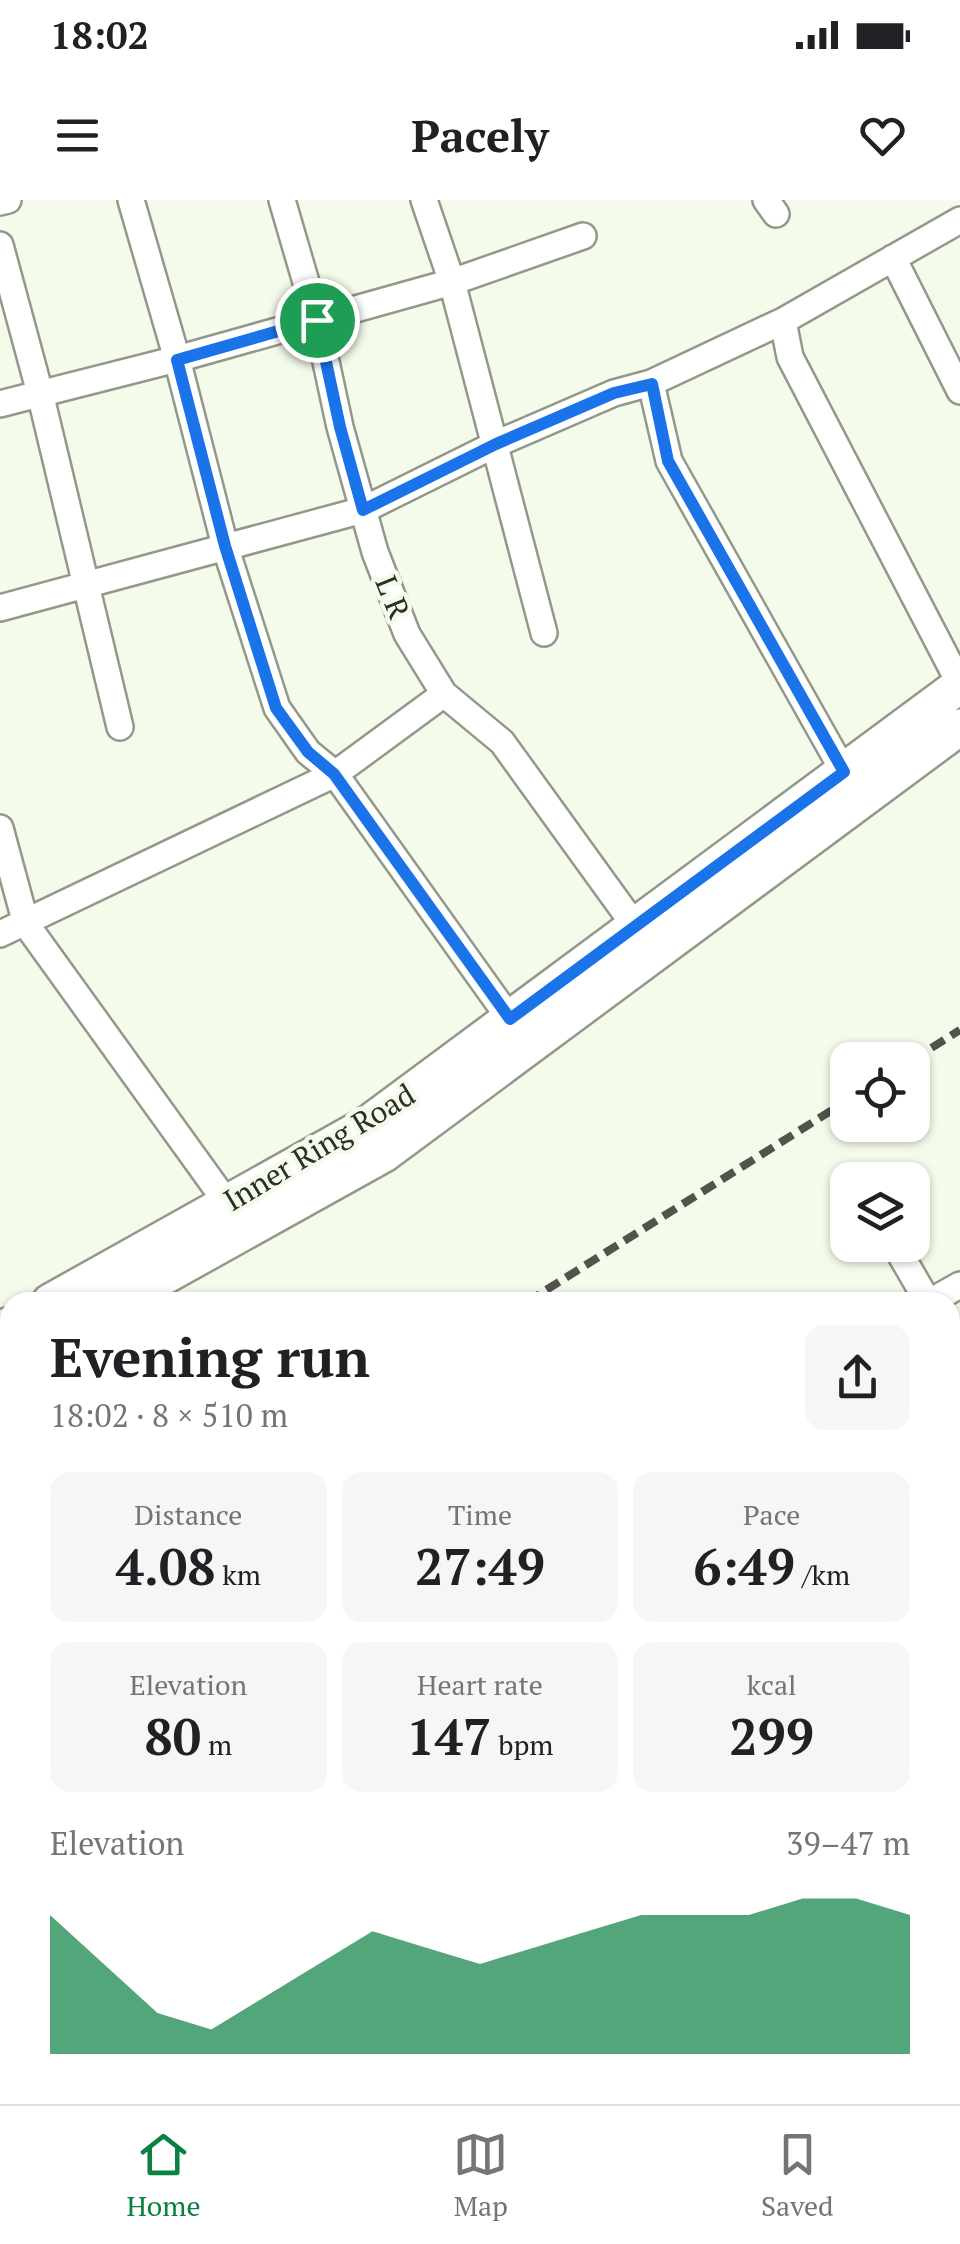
<!DOCTYPE html>
<html lang="en">
<head>
<meta charset="utf-8">
<style>
  body { margin:0; font-family:"PT Serif",serif; background:#f6f6f6; color:#202124; height:100vh; display:flex; flex-direction:column; font-size:38px; white-space:nowrap }
  * { box-sizing:border-box; margin:0 }
  p { font-size:32px; color:#757577 }
  .icon { flex:none; width:55px; height:55px; fill:none; stroke:currentColor; stroke-width:2; stroke-linecap:round; stroke-linejoin:round }
  .map { position:relative; flex:1; overflow:hidden }
  .sheet { position:absolute; left:0px; top:1092px; width:960px; height:812px; display:flex; flex-direction:column; background:#fff; border-radius:30px 30px 0 0; box-shadow:0 2px 8px #0004 }
  .sheet>* { flex:none }
  .tools { position:absolute; left:830px; top:842px; display:grid; gap:20px }
  .tools a { display:grid; place-items:center; width:100px; height:100px; border-radius:20px; background:#fff; box-shadow:0 2px 8px #0004; font-size:50px }
  .pin { position:absolute; display:grid; place-items:center; width:85px; height:85px; color:#fff; margin:-42px; border:5px solid #fff; border-radius:50%; box-shadow:0 2px 10px #0007 }
  .round { display:grid; place-items:center; flex:none; width:105px; height:105px; border-radius:20px; background:#f6f6f6 }
  .overview { display:flex; align-items:center; justify-content:space-between; height:170px; padding:0 50px }
  h1 { font-size:55px; font-weight:700; line-height:75px }
  .metrics { display:grid; grid-template-columns:repeat(3,1fr); gap:15px; height:170px; padding:10px 50px }
  .metrics div { display:grid; align-content:center; border-radius:20px; background:#f6f6f6; text-align:center }
  .metrics b { font-size:50px; font-weight:700 }
  .metrics small { font-size:28px; font-weight:400 }
  .metrics p { font-size:28px }
  .chart { height:280px; padding:20px 50px }
  .chart p { display:flex; justify-content:space-between }
  .chart svg { width:100%; height:180px; margin-top:10px; fill:#0b8043; opacity:.7 }
  .status { display:flex; justify-content:space-between; align-items:center; height:70px; padding:0 50px; background:#fff; direction:ltr }
  .status svg { height:28px; fill:currentColor }
  header { display:flex; justify-content:space-between; align-items:center; height:130px; padding:0 50px; background:#fff; font-size:45px; font-weight:700 }
  .tab-bar { display:flex; justify-content:space-around; align-items:center; height:140px; border-top:2px solid #e0e0e0; background:#fff; font-size:28px; color:#757577 }
  .tab-bar a { display:grid; justify-items:center; gap:5px }
  .tab-bar .on { color:#0b8043 }
  .map>svg:first-child { display:block }
</style>
</head>
<body>
<div class="status"><b>18:02</b><svg viewBox="0 0 49 12"><path d="M0 12V9h3v3zM5 12V6h3v6zM10 12V3h3v9zM15 12V0h3v12zM26 1h20v11H26zM47 4h2v5h-2z"/></svg></div>
<header><svg class="icon" aria-label="menu" viewBox="0 0 24 24"><path d="M4 6h16M4 12h16M4 18h16"/></svg>Pacely<svg class="icon" aria-label="heart" viewBox="0 0 24 24"><path d="M12 20l-8-8c-3-5 5-10 8-4 3-6 11-1 8 4z"/></svg></header>
<div class="map">
<svg width="960" height="1904" viewBox="0 0 960 1904">
  <rect width="100%" height="100%" fill="#f5fbea"/>
  <g fill="none" stroke-linecap="round" stroke-linejoin="round">
    <!-- minor casing -->
    <g stroke="#939989" stroke-width="30">
      <path id="minor" d="M131,0l46,159 48,187 52,162 31,44 27,22 175,245
        M282,0l35,120 23,107 35,125 32,82 37,60 58,48 133,184
        M424,0l28,82 92,351
        M766,0l10,14
        M0,2l8,-2
        M0,45l40,148 80,334
        M893,58l67,133
        M783,121l7,36 170,327
        M651,183l18,78 175,311
        M0,204l177,-45 275,-77 131,-46
        M0,408l363,-98 133,-66 118,-51 37,-10 132,-62 177,-101
        M0,628l26,96 201,279
        M0,734l335,-160 109,-80
        M857,979l1,1
        M895,1045l33,57
        M930,1102l30,-17
        M950,1267l10,-6
        M0,1492l10,-7
        M0,1656l10,-6
        M0,1693l10,17
        M950,1826l10,-16
        M891,1895l12,6
        M594,1904l5,-9
        M745,1904l6,-9"/>
    </g>
    <!-- secondary casing -->
    <g stroke="#939989" stroke-width="40">
      <path id="secondary" d="M50,1102l315,-176 595,-441
        M118,1102l266,-148 576,-427
        M0,1130l10,-5
        M0,1169l10,-6"/>
    </g>
    <!-- minor -->
    <use href="#minor" stroke="#fff" stroke-width="25"/>
    <!-- secondary -->
    <use href="#secondary" stroke="#fff" stroke-width="35"/>
    <!-- rail -->
    <path stroke="#51544c" stroke-width="8" stroke-dasharray="15 8" stroke-linecap="butt" d="M912,860l48,-30
      M527,1102l321,-202
      M0,1434l10,-6"/>
  </g>
  <g fill="none" stroke-linecap="round" stroke-linejoin="round">
    <!-- route casing -->
    <g stroke="#fff" stroke-width="20">
      <path id="route" d="M317,120l23,107 23,83 133,-66 118,-51 38,-9 16,77 176,311 -334,247 -176,-245 -26,-22 -32,-44 -51,-162 -48,-186z"/>
    </g>
    <!-- route -->
    <use href="#route" stroke="#1a73e8" stroke-width="12"/>
  </g>
  <g text-anchor="middle" dominant-baseline="central" stroke-width="9" stroke-linejoin="round" paint-order="stroke">
    <!-- street labels -->
    <g font-size="30" fill="#2d2f29" stroke="#f5fbea">
      <text transform="translate(393 397) rotate(68)">L R</text>
      <text transform="translate(319 947) rotate(-31)">Inner Ring Road</text>
    </g>
  </g>
</svg>
<div class="tools">
<a><svg class="icon" aria-label="locate" viewBox="0 0 24 24"><circle cx="12" cy="12" r="6"/><path d="M12 2v4M12 18v4M2 12h4M18 12h4"/></svg></a>
<a><svg class="icon" aria-label="layers" viewBox="0 0 24 24"><path d="M12 4l9 5-9 5-9-5zM3 14l9 5 9-5"/></svg></a>
</div>
<div class="pin" style="left:317px;top:120px;background:#1e9e55"><svg class="icon" aria-label="arrive" viewBox="0 0 24 24"><path d="M6 21V4h12l-3 4 3 4H6"/></svg></div>
<section class="sheet">
<div class="overview"><div><h1>Evening run</h1><p>18:02 · 8 × 510 m</p></div><a class="round"><svg class="icon" aria-label="share" viewBox="0 0 24 24"><path d="M12 15V3M7 8l5-5 5 5M5 13v7h14v-7"/></svg></a></div>
<div class="metrics">
<div><p>Distance</p><b>4.08<small> km</small></b></div>
<div><p>Time</p><b>27:49</b></div>
<div><p>Pace</p><b>6:49<small> /km</small></b></div>
</div>
<div class="metrics">
<div><p>Elevation</p><b>80<small> m</small></b></div>
<div><p>Heart rate</p><b>147<small> bpm</small></b></div>
<div><p>kcal</p><b>299</b></div>
</div>
<div class="chart"><p><span>Elevation</span>39–47 m</p>
<svg viewBox="0 0 160 44" preserveAspectRatio="none"><path d="M0 44V10L10 22L20 34L30 38L40 30L50 22L60 14L70 18L80 22L90 18L100 14L110 10L120 10L130 10L140 6L150 6L160 10V44z"/></svg>
</div>
</section>
</div>
<nav class="tab-bar">
<a class="on"><svg class="icon" aria-label="home" viewBox="0 0 24 24"><path d="M3 11l9-7 9 7M6 9v11h12V9"/></svg>Home</a>
<a><svg class="icon" aria-label="map" viewBox="0 0 24 24"><path d="M3 6l6-2 6 2 6-2v14l-6 2-6-2-6 2zM9 4v14M15 6v14"/></svg>Map</a>
<a><svg class="icon" aria-label="saved" viewBox="0 0 24 24"><path d="M7 4h10v16l-5-4-5 4z"/></svg>Saved</a>
</nav>
</body>
</html>
